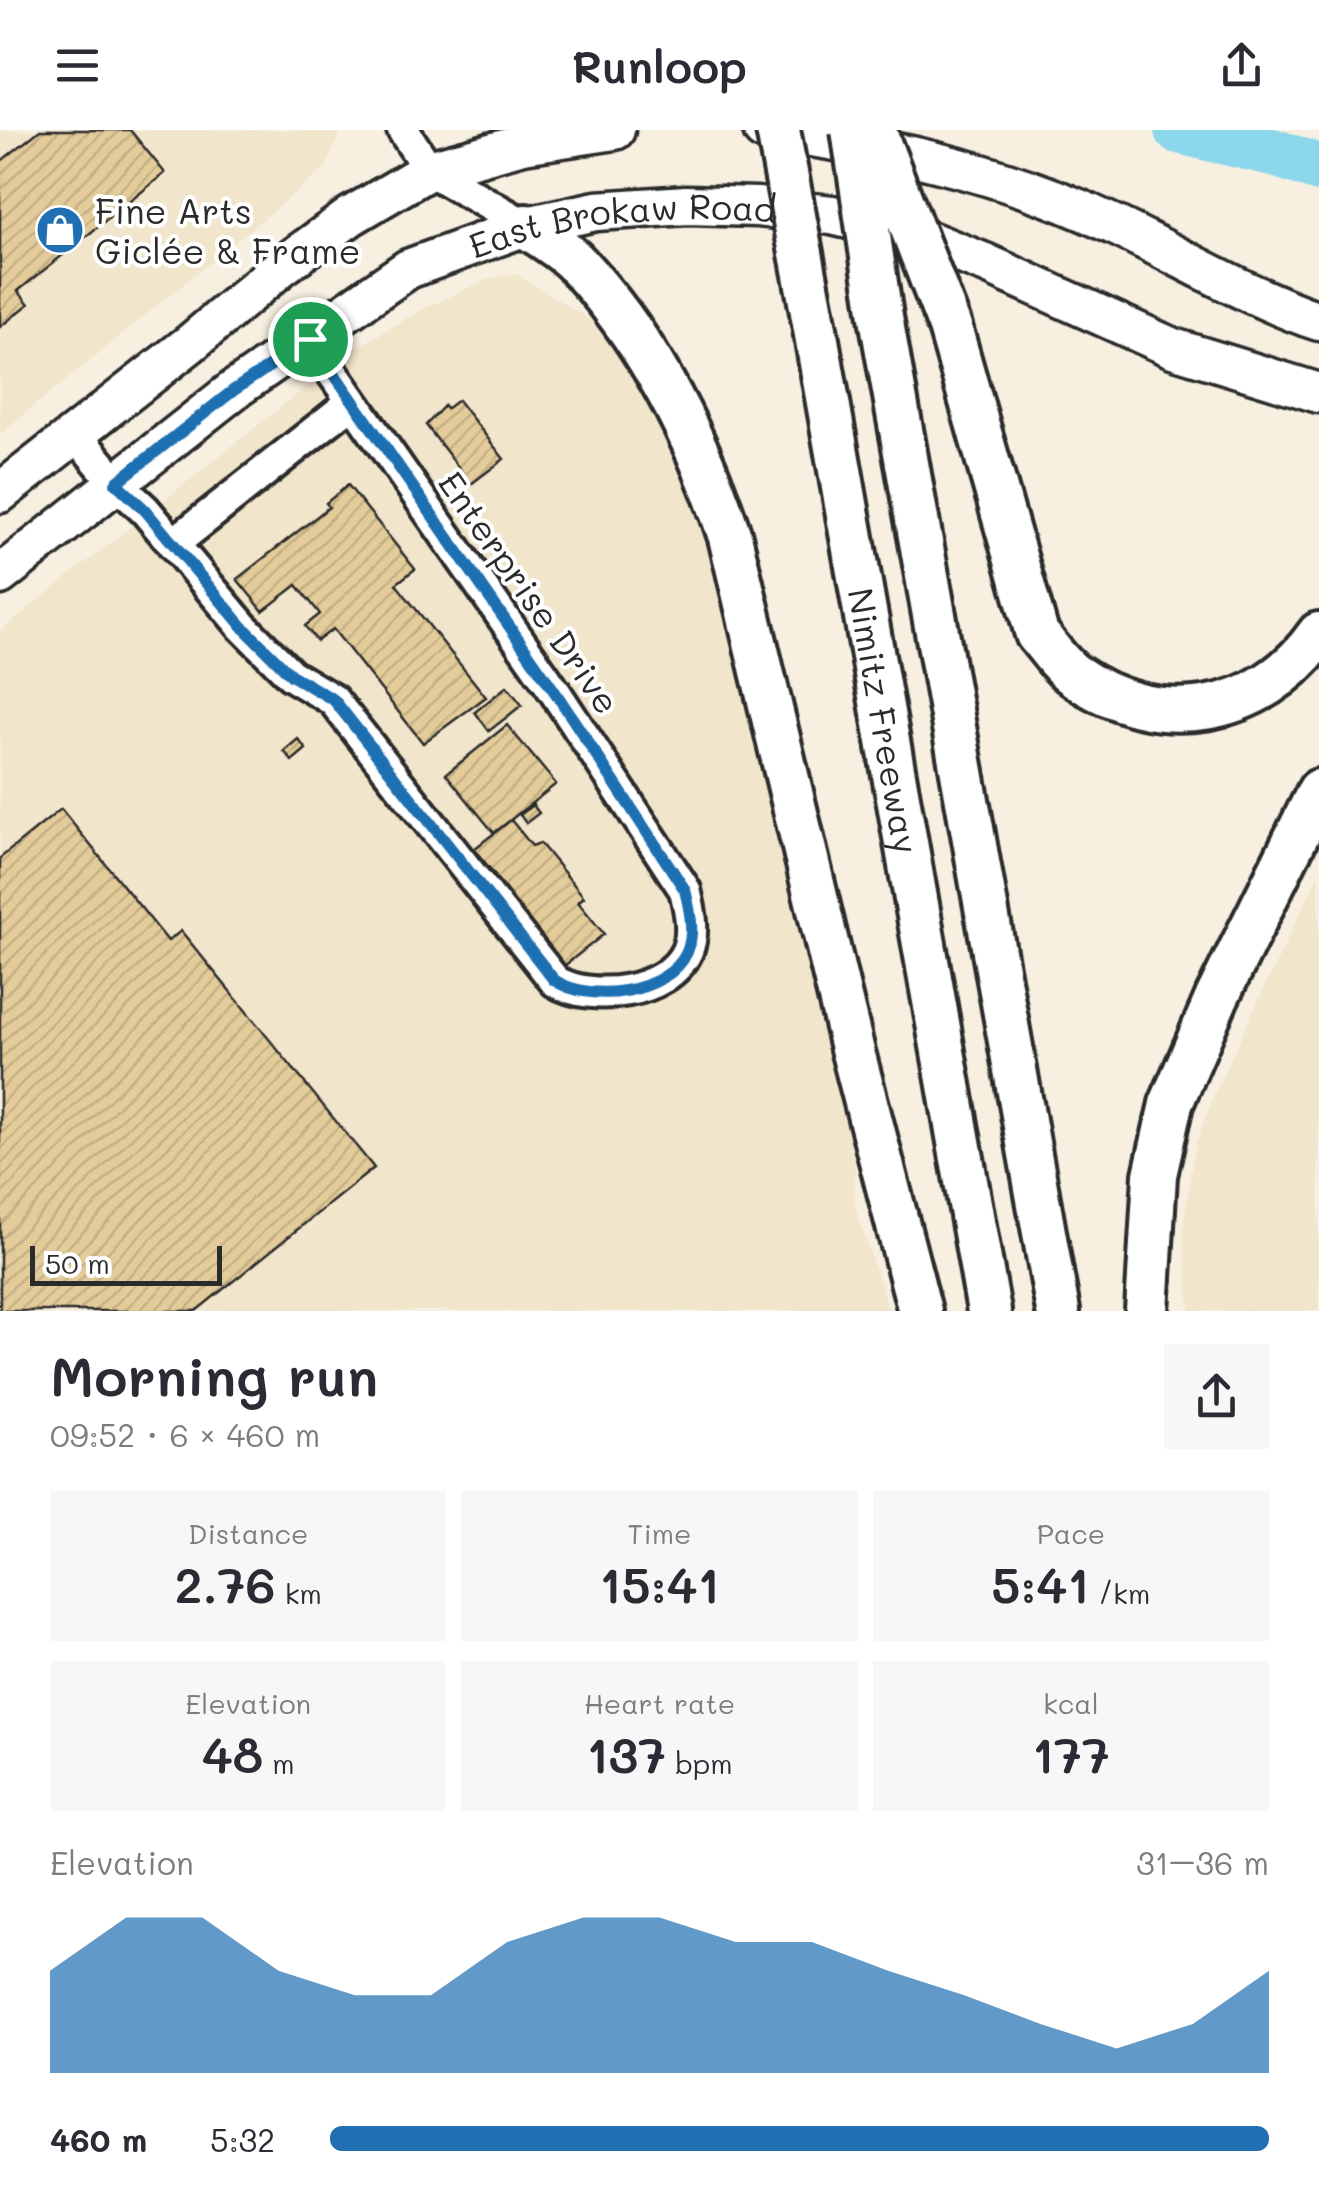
<!DOCTYPE html>
<html lang="en">
<head>
<meta charset="utf-8">
<style>
  body { margin:0; font-family:Mali,sans-serif; background:#f7f7f7; color:#2b2b33; height:100vh; display:flex; flex-direction:column; font-size:38px; white-space:nowrap }
  * { box-sizing:border-box; margin:0 }
  p { font-size:32px; color:#7c7c81 }
  .icon { flex:none; width:55px; height:55px; fill:none; stroke:currentColor; stroke-width:2; stroke-linecap:round; stroke-linejoin:round }
  .map { position:relative; height:1181px; overflow:hidden }
  .sheet { display:flex; flex-direction:column; background:#fff; flex:1 }
  .sheet>* { flex:none }
  .scale { position:absolute; left:30px; bottom:25px; width:192px; box-sizing:border-box; padding-left:10px; border:5px solid #2b2b2b; border-top:0; font-size:28px; line-height:35px; white-space:nowrap; color:#2b2b2b; -webkit-text-stroke:8px #fff; paint-order:stroke }
  .pin { position:absolute; display:grid; place-items:center; width:85px; height:85px; color:#fff; margin:-42px; border:5px solid #fff; border-radius:50%; box-shadow:0 2px 10px #0007 }
  .round { display:grid; place-items:center; flex:none; width:105px; height:105px; border-radius:0px; background:#f7f7f7 }
  .headline { display:flex; align-items:center; justify-content:space-between; height:170px; padding:0 50px }
  h1 { font-size:55px; font-weight:600; line-height:75px }
  .stats { display:grid; grid-template-columns:repeat(3,1fr); gap:15px; height:170px; padding:10px 50px }
  .stats div { display:grid; align-content:center; border-radius:0px; background:#f7f7f7; text-align:center }
  .stats b { font-size:50px; font-weight:600 }
  .stats small { font-size:28px; font-weight:400 }
  .stats p { font-size:28px }
  .chart { height:280px; padding:20px 50px }
  .chart p { display:flex; justify-content:space-between }
  .chart svg { width:100%; height:180px; margin-top:10px; fill:#1f6fb2; opacity:.7 }
  ul { padding:0 50px; list-style:none; font-size:32px }
  li { display:grid; grid-template-columns:160px 120px 1fr; align-items:center; height:75px }
  li i { height:25px; border-radius:12px; background:#1f6fb2 }
  header { display:flex; justify-content:space-between; align-items:center; height:130px; padding:0 50px; background:#fff; font-size:45px; font-weight:600 }
  .map>svg:first-child { display:block }
</style>
</head>
<body>
<header><svg class="icon" aria-label="menu" viewBox="0 0 24 24"><path d="M4 6h16M4 12h16M4 18h16"/></svg>Runloop<svg class="icon" aria-label="share" viewBox="0 0 24 24"><path d="M12 15V3M7 8l5-5 5 5M5 13v7h14v-7"/></svg></header>
<div class="map">
<svg width="1319" height="1181" viewBox="0 0 1319 1181">
  <defs>
    <pattern id="building-hatch" width="6" height="6" patternUnits="userSpaceOnUse" patternTransform="scale(2.5)"><rect width="6" height="6" fill="#e4cc9a"/><path d="M-1 1l2-2M0 6l6-6M5 7l2-2" fill="none" stroke="#c4af85"/></pattern>
  </defs>
  <rect width="100%" height="100%" fill="#f7f0e1"/>
  <filter id="ink" filterUnits="userSpaceOnUse"><feTurbulence type="fractalNoise" baseFrequency=".01" numOctaves="2"/><feDisplacementMap in="SourceGraphic" scale="20" xChannelSelector="R" yChannelSelector="G"/><feConvolveMatrix kernelMatrix="1 2 1 2 8 2 1 2 1" color-interpolation-filters="sRGB"/></filter>
  <g filter="url(#ink)">
    <!-- built -->
    <path fill="#f1e5cc" d="M0,0h341l-15,38 -326,266z
      M516,144l78,48 39,47 48,90 35,94 139,611v43l34,104h-889v-680l352,-281 71,-41 65,-30z
      M1319,743v438h-129l-7,-83 12,-82 23,-61z"/>
    <g fill="none" stroke-linecap="round" stroke-linejoin="round">
      <!-- river -->
      <path stroke="#8cd7ec" stroke-width="48" d="M1178,0l94,22 47,16"/>
    </g>
    <!-- building -->
    <path fill="url(#building-hatch)" stroke="#2b2b2b" stroke-width="2.5" d="M40,0h90l35,43 -147,118 11,13 -29,23v-165z
      M458,270l46,59 -33,25 -45,-59 18,-19 2,3z
      M348,355l67,84 -19,15 90,113 -63,46 -90,-114 -16,12 -12,-15 15,-12 -23,-29 -34,26 -26,-32 92,-72 -3,-4z
      M507,556l15,19 -33,26 -14,-19z
      M507,595l49,59 -62,49 -48,-59z
      M298,609l8,10 -14,12 -8,-10z
      M533,675l6,8 -13,10 -6,-8z
      M61,679l107,132 13,-10 193,237 -178,143h-196v-453z
      M511,690l21,26 8,-3 44,54 -6,5 26,32 -40,32 -71,-89 2,-2 -21,-26z"/>
    <g fill="none" stroke-linecap="round" stroke-linejoin="round">
      <!-- minor casing -->
      <g stroke="#2b2b2b" stroke-width="38">
        <path id="minor" d="M403,0l26,40 97,56
          M75,304l41,49 29,27 97,116 49,49 42,25 222,281c36,22 113,13 132,-30 8,-19 3,-41 -2,-61l-130,-198 -246,-353
          M173,414l179,-142"/>
      </g>
      <!-- major casing -->
      <g stroke="#2b2b2b" stroke-width="45">
        <g id="major">
          <path d="M763,0c119,16 238,41 347,93 69,32 137,74 209,98"/>
          <path d="M0,363l191,-150 90,-76 70,-51 78,-46 94,-26 92,-14"/>
          <path id="s1" d="M0,445l234,-185 174,-121 118,-43 70,-15 91,-6 70,2 75,8 77,18 78,31 186,84 146,45"/>
        </g>
      </g>
      <!-- highway casing -->
      <g stroke="#2b2b2b" stroke-width="50">
        <g id="highway">
          <path d="M526,96c17,12 37,23 50,37 73,78 121,174 154,274l123,515 67,259"/>
          <path id="s2" d="M812,182l177,999"/>
          <path d="M882,193l176,988"/>
          <path d="M950,197l87,307c12,14 23,31 37,41 82,58 187,43 245,-41"/>
          <path d="M1147,1181l8,-136 16,-71 46,-107 102,-206"/>
        </g>
      </g>
      <!-- minor -->
      <use href="#minor" stroke="#fff" stroke-width="30"/>
      <!-- major -->
      <use href="#major" stroke="#fff" stroke-width="38"/>
      <!-- highway -->
      <use href="#highway" stroke="#fff" stroke-width="42"/>
      <!-- highway-bridge casing -->
      <g stroke="#2b2b2b" stroke-width="50" stroke-linecap="butt">
        <path id="highway-bridge" d="M778,0l34,182
          M853,0l29,193
          M874,0l76,197"/>
      </g>
      <!-- highway-bridge -->
      <use href="#highway-bridge" stroke="#fff" stroke-width="42"/>
    </g>
  </g>
  <g fill="none" stroke-linecap="round" stroke-linejoin="round" filter="url(#ink)">
    <!-- route casing -->
    <g stroke="#fff" stroke-width="20">
      <path id="route" d="M310,209l245,353 130,198c5,20 10,42 2,62 -19,42 -97,52 -133,28l-220,-280 -43,-25 -49,-49 -97,-116 -29,-27 118,-93z"/>
    </g>
    <!-- route -->
    <use href="#route" stroke="#1f6fb2" stroke-width="12"/>
  </g>
  <!-- icons -->
  <defs>
    <g id="shop-disc" transform="scale(2.5)"><circle r="9.5" fill="#1f6fb2" stroke="#fff"/><path d="M-5-2.5h2.3a2.7 3.5 0 0 1 5.4 0H5L5.5 6h-11ZM-1.5-2.5h3a1.5 2.3 0 0 0-3 0Z" fill="#fff"/></g>
  </defs>
  <g fill-rule="evenodd">
    <use href="#shop-disc" x="60" y="100"/>
  </g>
  <g text-anchor="middle" dominant-baseline="central" stroke-width="8" stroke-linejoin="round" paint-order="stroke">
    <!-- poi labels -->
    <g font-size="35" fill="#2b2b2b" stroke="#fff" text-anchor="start">
      <text x="95" y="80">Fine Arts<tspan x="95" dy="40">Giclée &amp; Frame</tspan></text>
    </g>
    <!-- street labels -->
    <g font-size="35" fill="#2b2b2b" stroke="#fff">
      <text stroke="none"><textPath href="#s1" startOffset="732">East Brokaw Road</textPath></text>
      <text transform="translate(530 462) rotate(55)">Enterprise Drive</text>
      <text stroke="none"><textPath href="#s2" startOffset="415">Nimitz Freeway</textPath></text>
    </g>
  </g>
</svg>
<div class="scale">50 m</div>
<div class="pin" style="left:310px;top:209px;background:#1e9e55"><svg class="icon" aria-label="arrive" viewBox="0 0 24 24"><path d="M6 21V4h12l-3 4 3 4H6"/></svg></div>
</div>
<section class="sheet">
<div class="headline"><div><h1>Morning run</h1><p>09:52 · 6 × 460 m</p></div><a class="round"><svg class="icon" aria-label="share" viewBox="0 0 24 24"><path d="M12 15V3M7 8l5-5 5 5M5 13v7h14v-7"/></svg></a></div>
<div class="stats">
<div><p>Distance</p><b>2.76<small> km</small></b></div>
<div><p>Time</p><b>15:41</b></div>
<div><p>Pace</p><b>5:41<small> /km</small></b></div>
</div>
<div class="stats">
<div><p>Elevation</p><b>48<small> m</small></b></div>
<div><p>Heart rate</p><b>137<small> bpm</small></b></div>
<div><p>kcal</p><b>177</b></div>
</div>
<div class="chart"><p><span>Elevation</span>31–36 m</p>
<svg viewBox="0 0 160 44" preserveAspectRatio="none"><path d="M0 44V19L10 6L20 6L30 19L40 25L50 25L60 12L70 6L80 6L90 12L100 12L110 19L120 25L130 32L140 38L150 32L160 19V44z"/></svg>
</div>
<ul>
<li><b>460 m</b>5:32<i style="width:100%"></i></li>
</ul>
</section>
</body>
</html>
